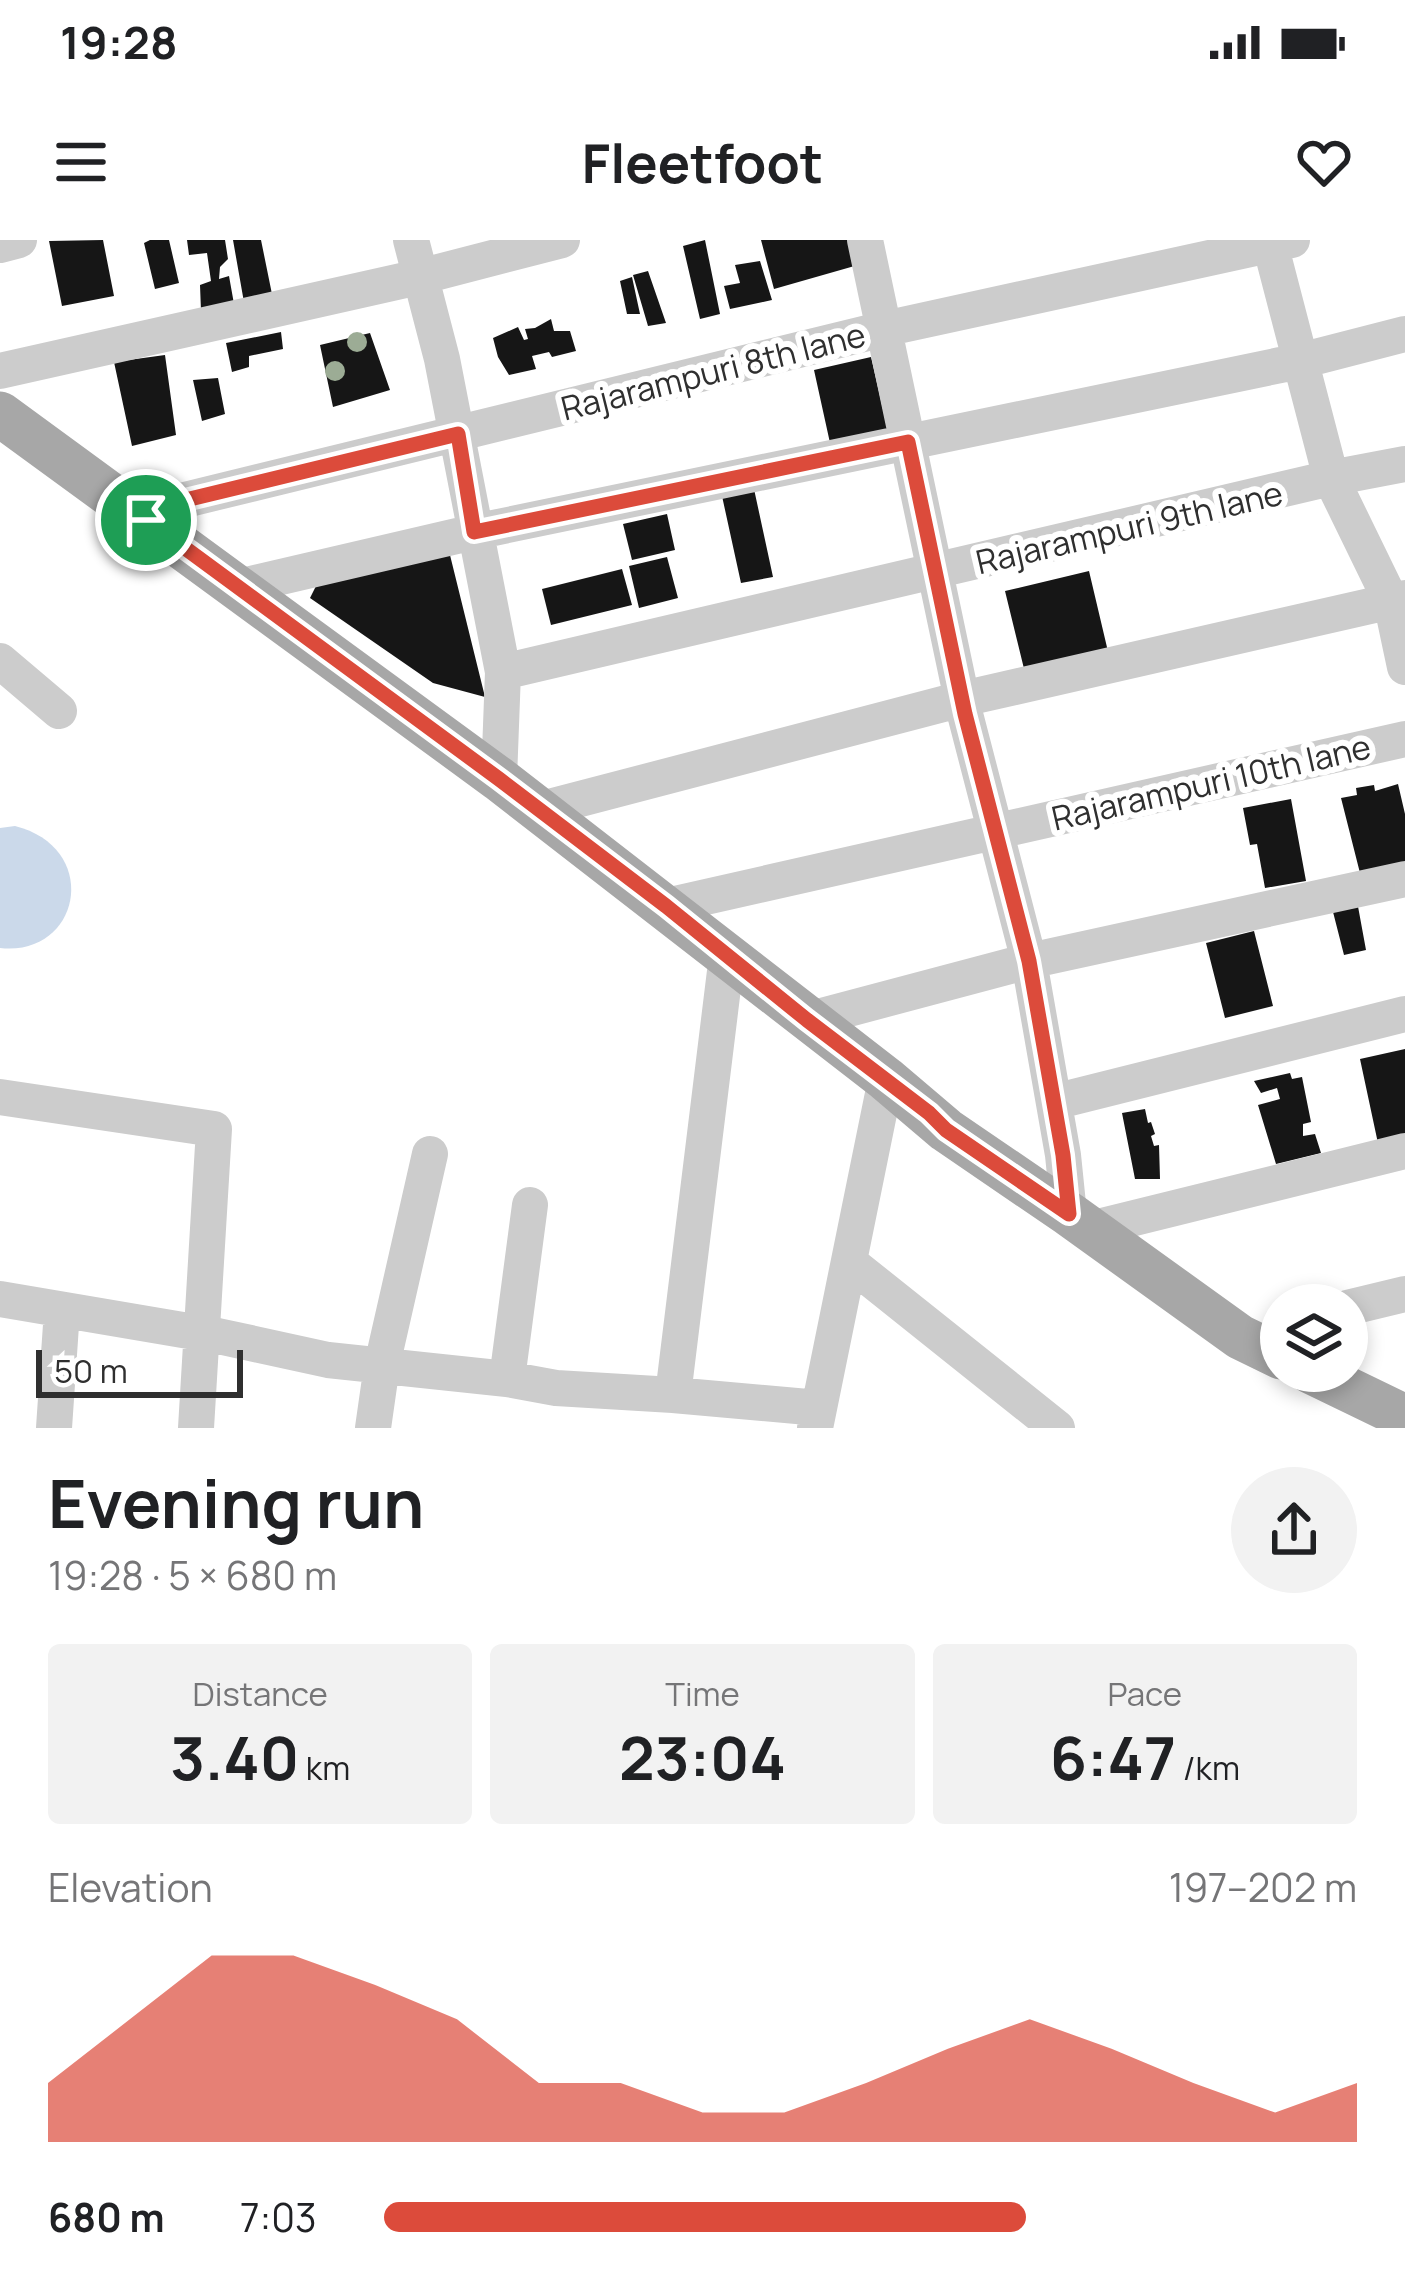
<!DOCTYPE html>
<html lang="en">
<head>
<meta charset="utf-8">
<style>
  body { margin:0; font-family:Manrope,sans-serif; background:#f2f2f2; color:#202124; height:100vh; display:flex; flex-direction:column; font-size:45px; white-space:nowrap }
  * { box-sizing:border-box; margin:0 }
  p { font-size:39px; color:#757577 }
  .icon { flex:none; width:66px; height:66px; fill:none; stroke:currentColor; stroke-width:2; stroke-linecap:round; stroke-linejoin:round }
  .map { position:relative; height:1188px; overflow:hidden }
  .panel { display:flex; flex-direction:column; background:#fff; flex:1 }
  .panel>* { flex:none }
  .controls { position:absolute; left:1260px; top:1044px; display:grid; gap:24px }
  .controls a { display:grid; place-items:center; width:108px; height:108px; border-radius:50%; background:#fff; box-shadow:0 6px 18px #0003; font-size:60px }
  .scale { position:absolute; left:36px; bottom:30px; width:207px; box-sizing:border-box; padding-left:12px; border:6px solid #2f2f2f; border-top:0; font-size:33px; line-height:42px; white-space:nowrap; color:#2f2f2f; -webkit-text-stroke:9px #fff; paint-order:stroke }
  .pin { position:absolute; display:grid; place-items:center; width:102px; height:102px; color:#fff; margin:-51px; border:6px solid #fff; border-radius:50%; box-shadow:0 3px 12px #0007 }
  .round { display:grid; place-items:center; flex:none; width:126px; height:126px; border-radius:63px; background:#f2f2f2 }
  .head { display:flex; align-items:center; justify-content:space-between; height:204px; padding:0 48px }
  h1 { font-size:66px; font-weight:700; line-height:90px }
  .stats { display:grid; grid-template-columns:repeat(3,1fr); gap:18px; height:204px; padding:12px 48px }
  .stats div { display:grid; align-content:center; border-radius:12px; background:#f2f2f2; text-align:center }
  .stats b { font-size:60px; font-weight:700 }
  .stats small { font-size:33px; font-weight:400 }
  .stats p { font-size:33px }
  .chart { height:336px; padding:24px 48px }
  .chart p { display:flex; justify-content:space-between }
  .chart svg { width:100%; height:216px; margin-top:12px; fill:#dc4b3b; opacity:.7 }
  ul { padding:0 48px; list-style:none; font-size:39px }
  li { display:grid; grid-template-columns:192px 144px 1fr; align-items:center; height:90px }
  li i { height:30px; border-radius:15px; background:#dc4b3b }
  .status { display:flex; justify-content:space-between; align-items:center; height:84px; padding:0 60px; background:#fff; direction:ltr }
  .status svg { height:33px; fill:currentColor }
  header { display:flex; justify-content:space-between; align-items:center; height:156px; padding:0 48px; background:#fff; font-size:54px; font-weight:700 }
  .map>svg:first-child { display:block }
</style>
</head>
<body>
<div class="status"><b>19:28</b><svg viewBox="0 0 49 12"><path d="M0 12V9h3v3zM5 12V6h3v6zM10 12V3h3v9zM15 12V0h3v12zM26 1h20v11H26zM47 4h2v5h-2z"/></svg></div>
<header><svg class="icon" aria-label="menu" viewBox="0 0 24 24"><path d="M4 6h16M4 12h16M4 18h16"/></svg>Fleetfoot<svg class="icon" aria-label="heart" viewBox="0 0 24 24"><path d="M12 20l-8-8c-3-5 5-10 8-4 3-6 11-1 8 4z"/></svg></header>
<div class="map">
<svg width="1405" height="1188" viewBox="0 0 1405 1188">
  <rect width="100%" height="100%" fill="#fff"/>
  <!-- water -->
  <path fill="#cbd9ea" d="M15,586c87,22 66,131 -15,122v-120z"/>
  <!-- building -->
  <path fill="#161616" d="M103,0l11,56 -52,10 -13,-65z
    M150,0h19l10,43 -24,6 -11,-46z
    M187,0h38l3,19 -8,8 -1,12 10,-3 5,28 -33,7 -1,-26 11,-4 -4,-28 -18,2z
    M233,0h28l13,64 -29,4z
    M705,0l15,74 -20,5 -17,-73z
    M761,0h91l6,25 -84,24z
    M760,21l12,39 -42,9 -6,-23 16,-3 -5,-18z
    M648,31l18,52 -18,3 -15,-51z
    M632,37l8,37h-13l-7,-33z
    M551,79l3,12h16l6,20 -24,6 -3,-5 -17,4 4,13 -27,6 -11,-18 -5,-19 25,-11 6,13 4,-1 -3,-10 10,-1z
    M281,92l2,17 -34,7v11l-17,5 -6,-29z
    M370,93l20,57 -57,17 -13,-62z
    M165,115l11,80 -44,11 -18,-84z
    M871,117l19,83 -58,12 -18,-82z
    M218,138l7,36 -23,7 -9,-41z
    M754,249l19,88 -32,6 -19,-87z
    M667,274l8,36 -43,10 -9,-36z
    M449,311l36,146 -52,-14 -123,-85 11,-22z
    M667,317l11,41 -39,10 -10,-42z
    M622,329l10,36 -81,20 -9,-36z
    M1089,331l21,89 -83,21 -22,-90z
    M1398,544l7,30v53l-44,10 -20,-79 16,-3 -1,-7 18,-3 1,6z
    M1291,559l15,82 -41,7 -8,-44 -7,1 -7,-37z
    M1357,661l9,49 -22,5 -12,-47z
    M1254,691l19,75 -48,12 -19,-75z
    M1405,809v93l-26,6 -19,-89z
    M1290,833l2,6 10,-2 9,45 -8,2v12l12,-2 6,19 -45,11 -18,-59 22,-6 -3,-11 -16,5 -7,-12z
    M1145,869l3,14 3,-1 4,12 -4,2 3,10 5,-1 1,34h-25l-13,-66z"/>
  <g fill="none" stroke-linecap="round" stroke-linejoin="round">
    <!-- minor -->
    <path stroke="#ccc" stroke-width="36" d="M411,0l31,119 61,313 -4,107
      M865,0l100,474 64,247 34,194 6,59
      M1269,0l62,238 60,123 14,66
      M0,5l19,-5
      M0,131l419,-94 143,-37
      M136,272l748,-183 408,-89
      M238,347l236,-55 826,-171 105,-27
      M0,421l59,50
      M503,432l828,-194 74,-14
      M538,570l424,-111 443,-101
      M666,666l739,-167
      M807,780l222,-59 376,-82
      M0,857l214,32 -18,299
      M1054,862l351,-88
      M1090,989l315,-78
      M849,1022l208,166
      M0,1059l218,37 110,24 179,19 49,9 117,7 146,13
      M1347,1068l58,-14
      M507,1139l23,-174
      M673,1155l54,-440
      M54,1188l8,-118
      M373,1188l9,-63 48,-211
      M815,1188l71,-349"/>
    <!-- major -->
    <path stroke="#a7a7a7" stroke-width="45" d="M0,174l499,365 387,300 60,51 123,84 171,123 41,20
      M1310,1131l95,46"/>
  </g>
  <!-- trees -->
  <g fill="#9cac95">
    <circle cx="357" cy="102" r="10"/>
    <circle cx="335" cy="131" r="10"/>
  </g>
  <g fill="none" stroke-linecap="round" stroke-linejoin="round">
    <!-- route casing -->
    <g stroke="#fff" stroke-width="24">
      <path id="route" d="M458,194l16,98 434,-90 57,272 64,247 34,194 6,59 -123,-84 -17,-17 -122,-93 -141,-114 -167,-127 -363,-267z"/>
    </g>
    <!-- route -->
    <use href="#route" stroke="#dc4b3b" stroke-width="15"/>
  </g>
  <g text-anchor="middle" dominant-baseline="central" stroke-width="12" stroke-linejoin="round" paint-order="stroke">
    <!-- street labels -->
    <g font-size="33" fill="#2f2f2f" stroke="#fff">
      <text transform="translate(713 131) rotate(-14)">Rajarampuri 8th lane</text>
      <text transform="translate(1129 287) rotate(-13)">Rajarampuri 9th lane</text>
      <text transform="translate(1211 542) rotate(-13)">Rajarampuri 10th lane</text>
    </g>
  </g>
</svg>
<div class="controls">
<a><svg class="icon" aria-label="layers" viewBox="0 0 24 24"><path d="M12 4l9 5-9 5-9-5zM3 14l9 5 9-5"/></svg></a>
</div>
<div class="scale">50 m</div>
<div class="pin" style="left:146px;top:280px;background:#1e9e55"><svg class="icon" aria-label="arrive" viewBox="0 0 24 24"><path d="M6 21V4h12l-3 4 3 4H6"/></svg></div>
</div>
<section class="panel">
<div class="head"><div><h1>Evening run</h1><p>19:28 · 5 × 680 m</p></div><a class="round"><svg class="icon" aria-label="share" viewBox="0 0 24 24"><path d="M12 15V3M7 8l5-5 5 5M5 13v7h14v-7"/></svg></a></div>
<div class="stats">
<div><p>Distance</p><b>3.40<small> km</small></b></div>
<div><p>Time</p><b>23:04</b></div>
<div><p>Pace</p><b>6:47<small> /km</small></b></div>
</div>
<div class="chart"><p><span>Elevation</span>197–202 m</p>
<svg viewBox="0 0 160 44" preserveAspectRatio="none"><path d="M0 44V32L10 19L20 6L30 6L40 12L50 19L60 32L70 32L80 38L90 38L100 32L110 25L120 19L130 25L140 32L150 38L160 32V44z"/></svg>
</div>
<ul>
<li><b>680 m</b>7:03<i style="width:66%"></i></li>
</ul>
</section>
</body>
</html>
